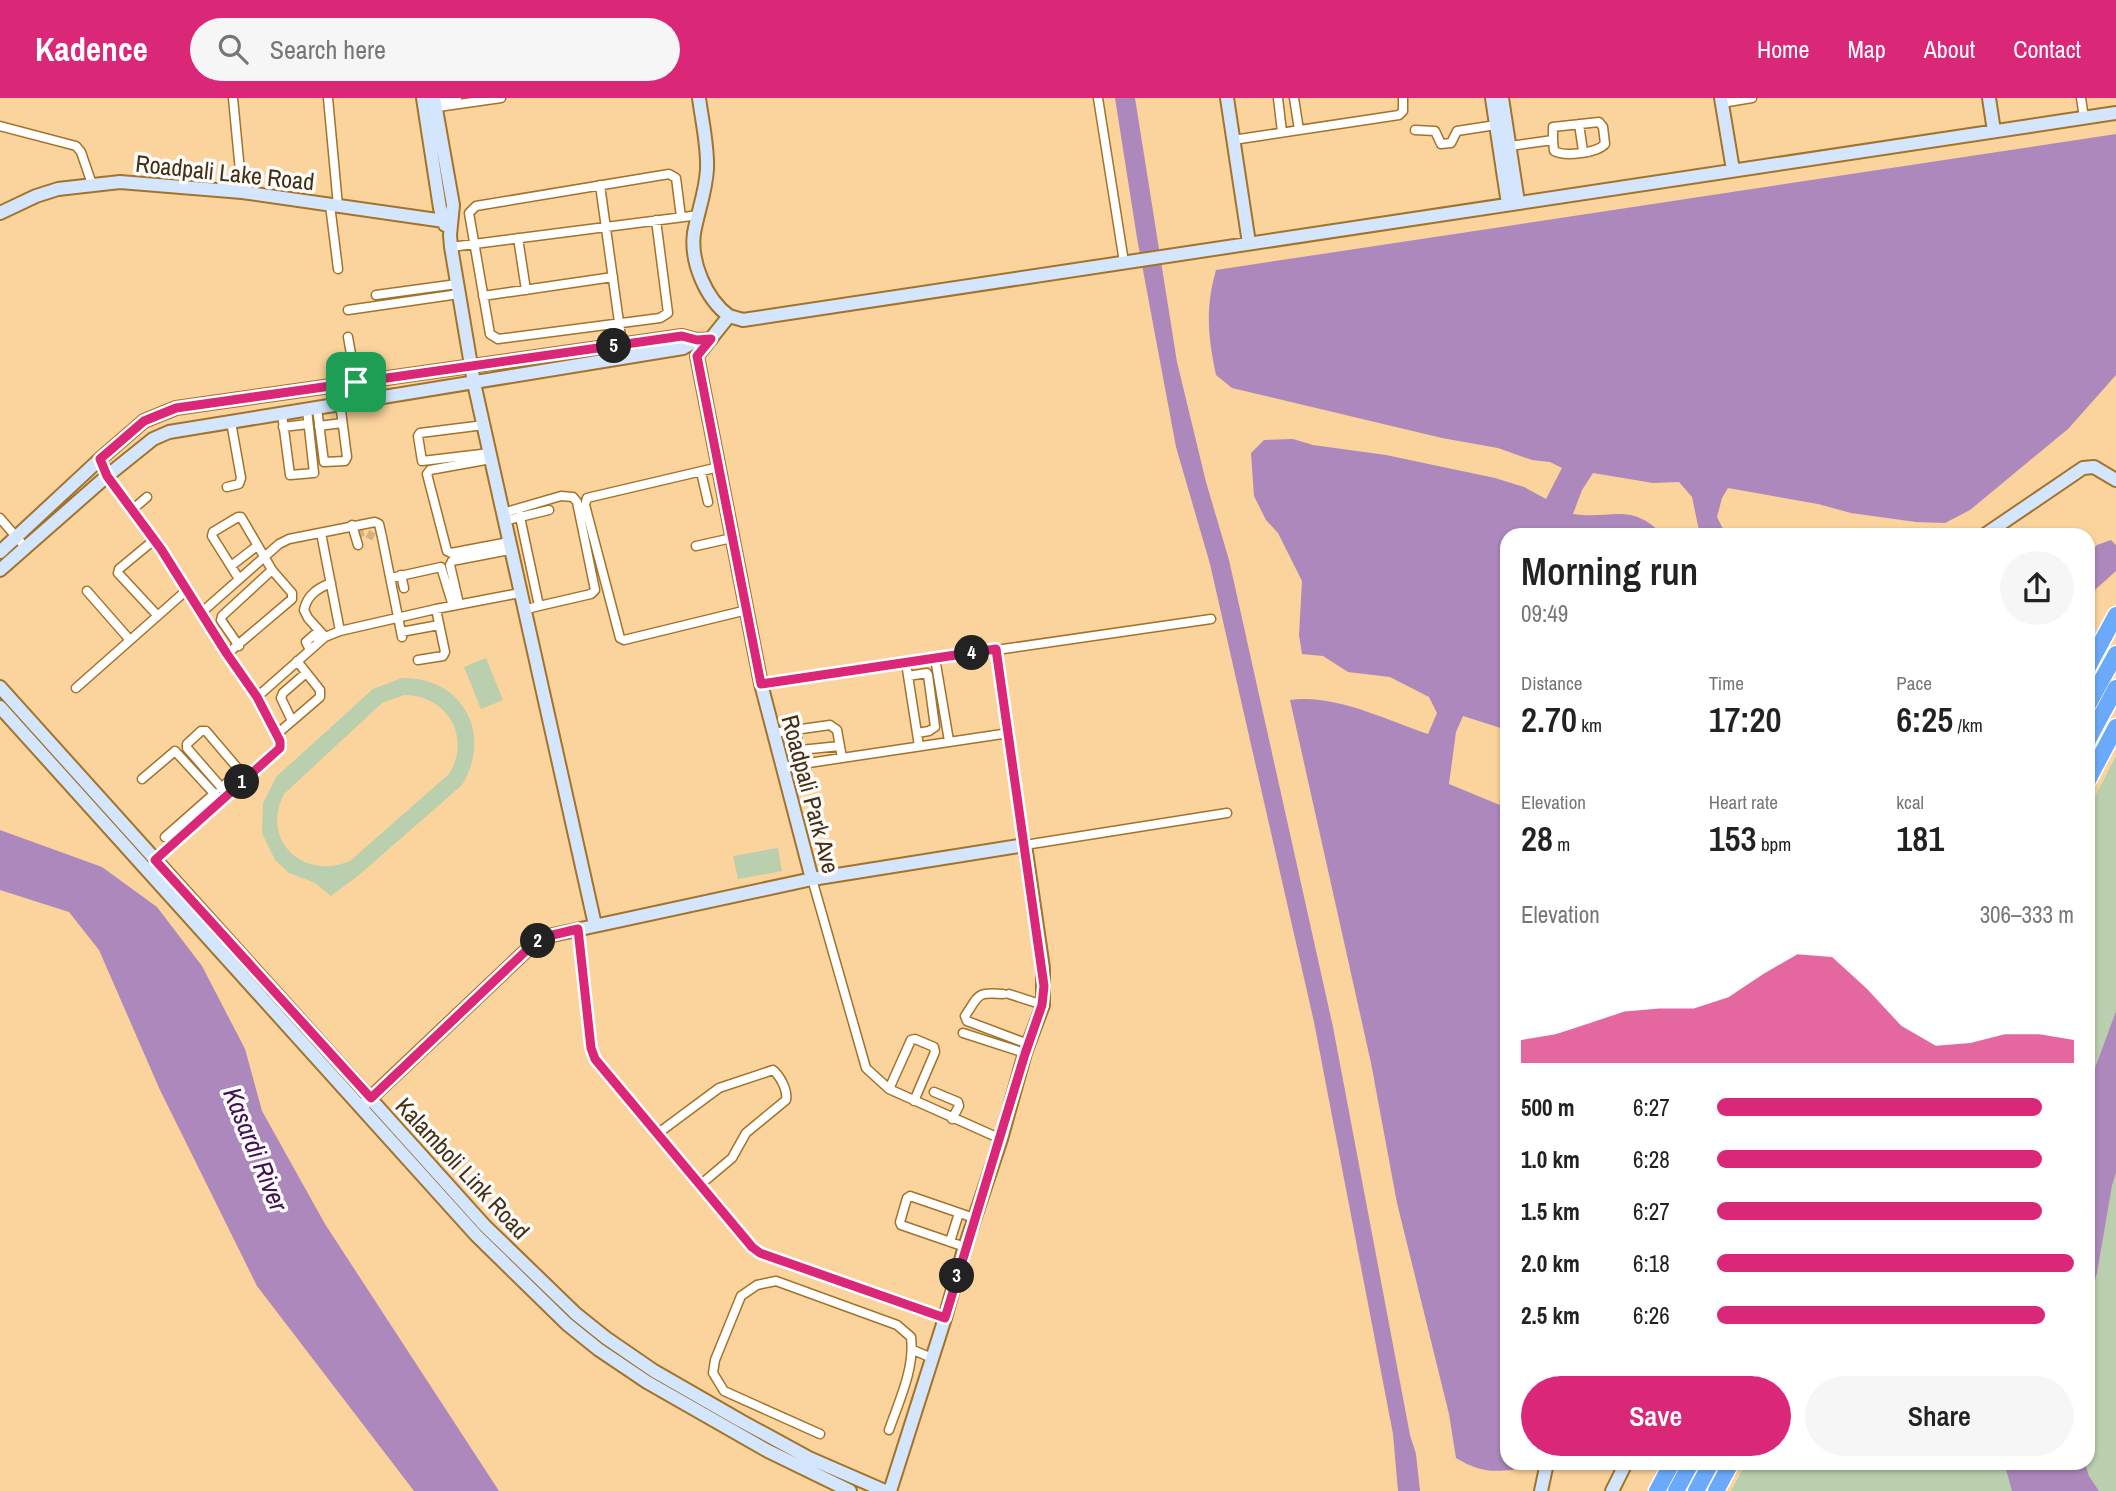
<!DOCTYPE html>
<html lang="en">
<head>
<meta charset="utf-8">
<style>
  body { margin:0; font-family:"Archivo Narrow",sans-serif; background:#f6f6f6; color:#222; height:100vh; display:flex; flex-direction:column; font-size:26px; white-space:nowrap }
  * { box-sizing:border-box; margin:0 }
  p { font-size:23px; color:#767676 }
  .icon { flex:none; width:38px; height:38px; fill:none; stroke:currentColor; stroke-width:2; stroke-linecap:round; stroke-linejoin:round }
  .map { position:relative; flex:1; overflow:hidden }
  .panel { position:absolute; left:1500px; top:430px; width:595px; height:942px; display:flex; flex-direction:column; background:#fff; border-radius:21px; box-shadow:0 2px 5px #0004 }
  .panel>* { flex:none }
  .pin { position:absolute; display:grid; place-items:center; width:60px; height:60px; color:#fff; margin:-30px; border-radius:14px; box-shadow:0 4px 10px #0006 }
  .km { position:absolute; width:35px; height:35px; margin:-18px; border-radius:50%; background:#222; color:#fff; font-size:19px; line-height:35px; text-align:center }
  .round { display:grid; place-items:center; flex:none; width:74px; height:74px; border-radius:37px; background:#f6f6f6 }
  .overview { display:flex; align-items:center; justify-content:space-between; height:119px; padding:0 21px }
  h1 { font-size:38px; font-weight:600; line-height:52px }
  .metrics { display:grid; grid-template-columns:repeat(3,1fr); gap:10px; height:119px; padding:7px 21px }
  .metrics div { display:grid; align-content:center }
  .metrics b { font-size:35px; font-weight:600 }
  .metrics small { font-size:19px; font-weight:400 }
  .metrics p { font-size:19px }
  .chart { height:196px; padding:14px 21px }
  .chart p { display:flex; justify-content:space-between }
  .chart svg { width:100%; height:126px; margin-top:7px; fill:#db2777; opacity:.7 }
  .button { display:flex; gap:14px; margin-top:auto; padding:14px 21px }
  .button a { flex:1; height:80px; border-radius:42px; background:#db2777; color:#fff; font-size:28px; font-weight:600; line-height:80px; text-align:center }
  .button a+a { background:#f6f6f6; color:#222 }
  ul { padding:0 21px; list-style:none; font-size:23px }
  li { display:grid; grid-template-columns:112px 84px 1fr; align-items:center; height:52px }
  li i { height:18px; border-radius:9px; background:#db2777 }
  header { display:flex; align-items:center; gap:42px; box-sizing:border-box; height:98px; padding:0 35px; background:#db2777; color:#fff }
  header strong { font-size:33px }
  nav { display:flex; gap:38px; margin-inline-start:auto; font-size:24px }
  .search { width:490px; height:63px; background:#f6f6f6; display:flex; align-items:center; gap:18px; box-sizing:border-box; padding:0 24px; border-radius:38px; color:#767676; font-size:26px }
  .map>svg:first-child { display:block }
</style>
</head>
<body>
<header>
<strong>Kadence</strong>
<div class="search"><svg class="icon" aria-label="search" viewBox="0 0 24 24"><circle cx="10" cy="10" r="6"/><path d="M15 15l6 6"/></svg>Search here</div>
<nav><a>Home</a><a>Map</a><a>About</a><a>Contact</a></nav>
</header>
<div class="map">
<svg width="2116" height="1393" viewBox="0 0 2116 1393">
  <rect width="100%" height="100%" fill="#fbd39c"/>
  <!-- green -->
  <path fill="#b9cfae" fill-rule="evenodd" d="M486,560l17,42 -22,9 -17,-42z
    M402,580c61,-1 91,56 60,107l-103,90 -28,21 -16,-13 -26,-10 -14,-13 -13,-27 1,-30 13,-26 97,-88zM404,597c43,0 68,42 45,79l-99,87c-47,20 -90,-21 -66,-67l98,-91z
    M2116,658v255l-28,76v-277z
    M778,750l4,23 -44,8 -5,-23z
    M2116,1075v318h-17l-10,-15 -4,-13h3v-157l9,-33 15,-87z
    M1746,1365h258l8,28h-281z"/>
  <!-- water -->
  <path fill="#ac88bc" d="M1115,0h20l42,264 29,120 23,78 104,467 77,408 6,19 4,37h-22l-5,-57 -79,-412 -104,-458 -34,-117 -39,-209z
    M2116,36v241l-48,54 -98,81 -25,13 -29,-1 -65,-9 -33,-9 -90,-16 -6,10 -5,19 8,16 9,2h-34l-8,-38 -13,-15 -26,1 -60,-10 -11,17 -9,24c39,6 57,-13 90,21l-156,1v194l-44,-14 -7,16 -7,52 58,24v655h10l-4,7c-25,2 -35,1 -57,-12l-7,-44 -52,-211 -26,-140 -81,-363c46,-6 95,20 138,34l9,-21 -8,-16 -39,-20 -42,-5 -25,-16 -21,-2 -3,-19 3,-54 -24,-48 -12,-13 -12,-24 -3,-43 13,-13 29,-1 20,6 73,10 109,23 29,9 22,12 16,-31 -12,-6 -18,-2 -34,-12 -56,-10 -210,-50 -16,-13c-8,-39 -11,-66 0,-105z
    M2111,442l5,5v26l-28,25v-42l9,-9z
    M0,732l102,37 55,40 45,59 43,83 17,62 63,113 174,267h-85l-157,-205 -97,-196 -61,-140 -30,-38 -69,-22z
    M2116,913v162l-4,13 -15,87 -9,33v-219z
    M2004,1365h81l4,13 10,15h-87z"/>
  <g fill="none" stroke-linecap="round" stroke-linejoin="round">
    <!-- street-tunnel -->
    <path stroke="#d6b280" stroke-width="8" stroke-dasharray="8 4" stroke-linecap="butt" d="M356,436l8,-2 10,5"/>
    <!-- street casing -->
    <g stroke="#a2732b" stroke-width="11">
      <path id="street" d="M233,0l9,94
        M328,0l10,108
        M1098,0l26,164
        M1278,0l4,34
        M1294,0l5,32
        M2081,0l3,20
        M434,3l23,-3
        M1722,5l30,-5
        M431,10l70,-10
        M1579,26l4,27
        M0,28l76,20 5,6 11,32
        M1415,32l20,1 6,13 10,-1 6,-12 39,-6
        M1233,42l166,-25 4,-4v-13
        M1510,48l43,-6v-13l46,-5 4,5 2,17c-8,9 -40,13 -51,7l-1,-11
        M600,87l22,159
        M330,107l8,64
        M656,122l12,93 -8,5 -162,21 -8,-5 -21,-121 7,-7 193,-32 7,4 5,39
        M518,140l8,52
        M451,149l248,-32
        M376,197l81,-11
        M483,198l130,-19
        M348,212l111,-16
        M348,239l8,45
        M317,310l7,54 21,-1 2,-4 -7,-54
        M282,316l8,61 24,-2 -7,-63
        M484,327l-64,8 -2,3 4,25 68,-8
        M319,328l23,-3
        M283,329l25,-3
        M100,361l7,17 54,73 66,105 30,43 23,44v7l-125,112
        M491,361l-61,11 -3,4 20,77 4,2 58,-11
        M719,369l-132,31 -2,7 35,133 4,2 123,-30
        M701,374l7,30
        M227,389l12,-3 2,-6 -10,-56
        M132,412l15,-13
        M503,415l58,-17 12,1 4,5 18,88 -4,4 -52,12
        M520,417v2l29,-7
        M0,420l25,29
        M504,423l16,-4 19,89 -16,4
        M352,427l6,20
        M321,435l19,98
        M154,442l-35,29 -1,4 39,42
        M696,448l36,-8
        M231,468l26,-20
        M401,477l3,13
        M391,480l50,-11 12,39
        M239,481l-27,-43 1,-4 25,-15h3l31,53
        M87,493l42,48
        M459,506l-9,-39 2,-4 58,-11
        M202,514l77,-68 10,-5 86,-17 4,2 3,13 20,100
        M401,534l38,-7
        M325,539l-17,-19 -4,-8c3,-15 14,-22 27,-27
        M996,551l29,196 202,-32
        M310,552l-4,-8 8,-7 6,6
        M227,556l65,-55v-6l-20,-23 -50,46 -1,4 18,26
        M935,560l14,83
        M418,562l25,-4 2,-4 -9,-43
        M906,565l13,83
        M908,578l19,-3 1,2 7,52 -6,4 -12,2
        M761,586l450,-65
        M76,590l112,-99
        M257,599l68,-60 15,-6 96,-22 84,-16
        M292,623l-11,-23 2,-5 23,-20
        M795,632l5,20 40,-4
        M773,635l57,-8 7,5 5,28
        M277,636l43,-37v-7l-23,-29
        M782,669l227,-34
        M142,681l33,-28 46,50
        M221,690l19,-17
        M228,697l-41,-47v-4l14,-13h5l40,47
        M165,739l50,-44
        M812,781l54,189 23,21 112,50
        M578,831l13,119 4,11 158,188 7,6 185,65
        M1003,896c-27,-2 -23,0 -38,22l2,5 61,23
        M1009,896l34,11
        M963,935l62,20
        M889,991l22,-49 4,-1 19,8 1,5 -21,49
        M934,994l24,10 1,4 -7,13
        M657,1036l62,-46 54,-18c7,6 15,20 13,30l-40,33 -14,25 -32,27
        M950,1144l9,-29
        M965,1149l-64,-22 -1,-3 7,-24 3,-2 64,22
        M913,1252l19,8
        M820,1336l-96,-43 -11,-18 2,-13 26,-64 16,-11 19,-4 121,44 14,12c4,31 -12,64 -22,93"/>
    </g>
    <!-- secondary casing -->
    <g stroke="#a2732b" stroke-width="16">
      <path id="secondary" d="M423,0l17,110 5,17
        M434,0l19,107 -3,30 1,12 23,136 121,542
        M699,0c3,23 9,48 8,71 -1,22 -9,42 -13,64 -4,29 12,66 35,83
        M1227,0l22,145
        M1492,0l16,106
        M1502,0l16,104
        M1721,0l12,72
        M1989,0l5,33
        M0,115l36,-17 22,-7 62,-7 122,10 209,30
        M1983,438l100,-68 11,-1 22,13
        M0,454l100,-93 44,-38 32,-13 506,-72 15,4 14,-1
        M0,472l107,-94 46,-37 16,-7 514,-84 14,-8
        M0,589l485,539 91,88 30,24 48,33 87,50 68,37 76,33
        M0,609l476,528 91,89 31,25 49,33 121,69 82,40
        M812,781l-51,-195 -64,-328 32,-40 14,4 1373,-207
        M361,1009l169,-160 18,-11 264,-57 213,-34 18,123v37l-18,48 -24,86 -38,114 -18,65 -55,173
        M1541,1393l6,-28
        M1612,1393l14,-28"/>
    </g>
    <!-- highway casing -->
    <g stroke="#fff" stroke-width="19">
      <path id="highway" d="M2088,569l28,-52
        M2088,607l28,-51
        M2088,642l28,-52
        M2088,682l28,-53
        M1657,1393l15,-28
        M1676,1393l15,-28
        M1696,1393l15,-28
        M1716,1393l15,-28"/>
    </g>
    <!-- street -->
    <use href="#street" stroke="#fff" stroke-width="8"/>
    <!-- secondary -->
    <use href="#secondary" stroke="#d3e6fe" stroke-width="12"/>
    <!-- highway -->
    <use href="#highway" stroke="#6baafa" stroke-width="16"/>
  </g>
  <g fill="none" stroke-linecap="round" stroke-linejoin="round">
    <!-- route casing -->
    <g stroke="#fff" stroke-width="14">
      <path id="route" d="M682,238l15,4 14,-1 -14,17 64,328 235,-35 48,337 -2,19 -17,49 -80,264 -185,-65 -8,-6 -157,-188 -4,-11 -13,-119 -30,7 -18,11 -159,151 -216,-238 125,-112v-7l-23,-44 -30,-43 -66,-105 -54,-73 -7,-17 44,-38 32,-13z"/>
    </g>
    <!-- route -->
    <use href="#route" stroke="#db2777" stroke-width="9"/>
  </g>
  <g text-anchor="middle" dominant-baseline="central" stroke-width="7" stroke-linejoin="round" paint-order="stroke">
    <!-- street labels -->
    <g font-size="24" fill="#432f11" stroke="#fbfbfb">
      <text transform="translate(225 74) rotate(6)">Roadpali Lake Road</text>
      <text transform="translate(811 696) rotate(75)">Roadpali Park Ave</text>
      <text transform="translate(463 1070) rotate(47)">Kalamboli Link Road</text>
    </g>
    <!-- water labels -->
    <g font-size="26" font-style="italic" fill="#401252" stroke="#fbfbfb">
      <text transform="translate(256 1051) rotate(68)">Kasardi River</text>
    </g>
  </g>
</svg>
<div class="pin" style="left:356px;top:284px;background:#1e9e55"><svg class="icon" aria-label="arrive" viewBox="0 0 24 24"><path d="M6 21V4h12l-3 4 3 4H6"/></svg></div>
<b class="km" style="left:242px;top:684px">1</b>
<b class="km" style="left:538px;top:843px">2</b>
<b class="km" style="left:957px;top:1178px">3</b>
<b class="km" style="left:972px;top:555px">4</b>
<b class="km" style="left:614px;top:248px">5</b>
<section class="panel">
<div class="overview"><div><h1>Morning run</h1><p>09:49</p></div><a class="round"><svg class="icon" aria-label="share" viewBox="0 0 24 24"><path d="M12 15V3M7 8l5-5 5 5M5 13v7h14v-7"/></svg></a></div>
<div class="metrics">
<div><p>Distance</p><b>2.70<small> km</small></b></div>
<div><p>Time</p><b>17:20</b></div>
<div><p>Pace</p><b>6:25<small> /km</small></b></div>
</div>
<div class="metrics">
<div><p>Elevation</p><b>28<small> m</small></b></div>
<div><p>Heart rate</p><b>153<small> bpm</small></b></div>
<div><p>kcal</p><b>181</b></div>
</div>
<div class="chart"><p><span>Elevation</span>306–333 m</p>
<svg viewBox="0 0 160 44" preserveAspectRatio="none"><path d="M0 44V36L10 34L20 30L30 26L40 25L50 25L60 21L70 13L80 6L90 7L100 18L110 31L120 38L130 37L140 34L150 34L160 36V44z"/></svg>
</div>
<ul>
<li><b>500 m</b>6:27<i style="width:91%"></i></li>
<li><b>1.0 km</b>6:28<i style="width:91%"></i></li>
<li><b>1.5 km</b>6:27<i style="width:91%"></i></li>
<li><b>2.0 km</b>6:18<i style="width:100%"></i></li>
<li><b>2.5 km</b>6:26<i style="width:92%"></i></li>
</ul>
<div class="button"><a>Save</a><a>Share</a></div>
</section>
</div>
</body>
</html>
